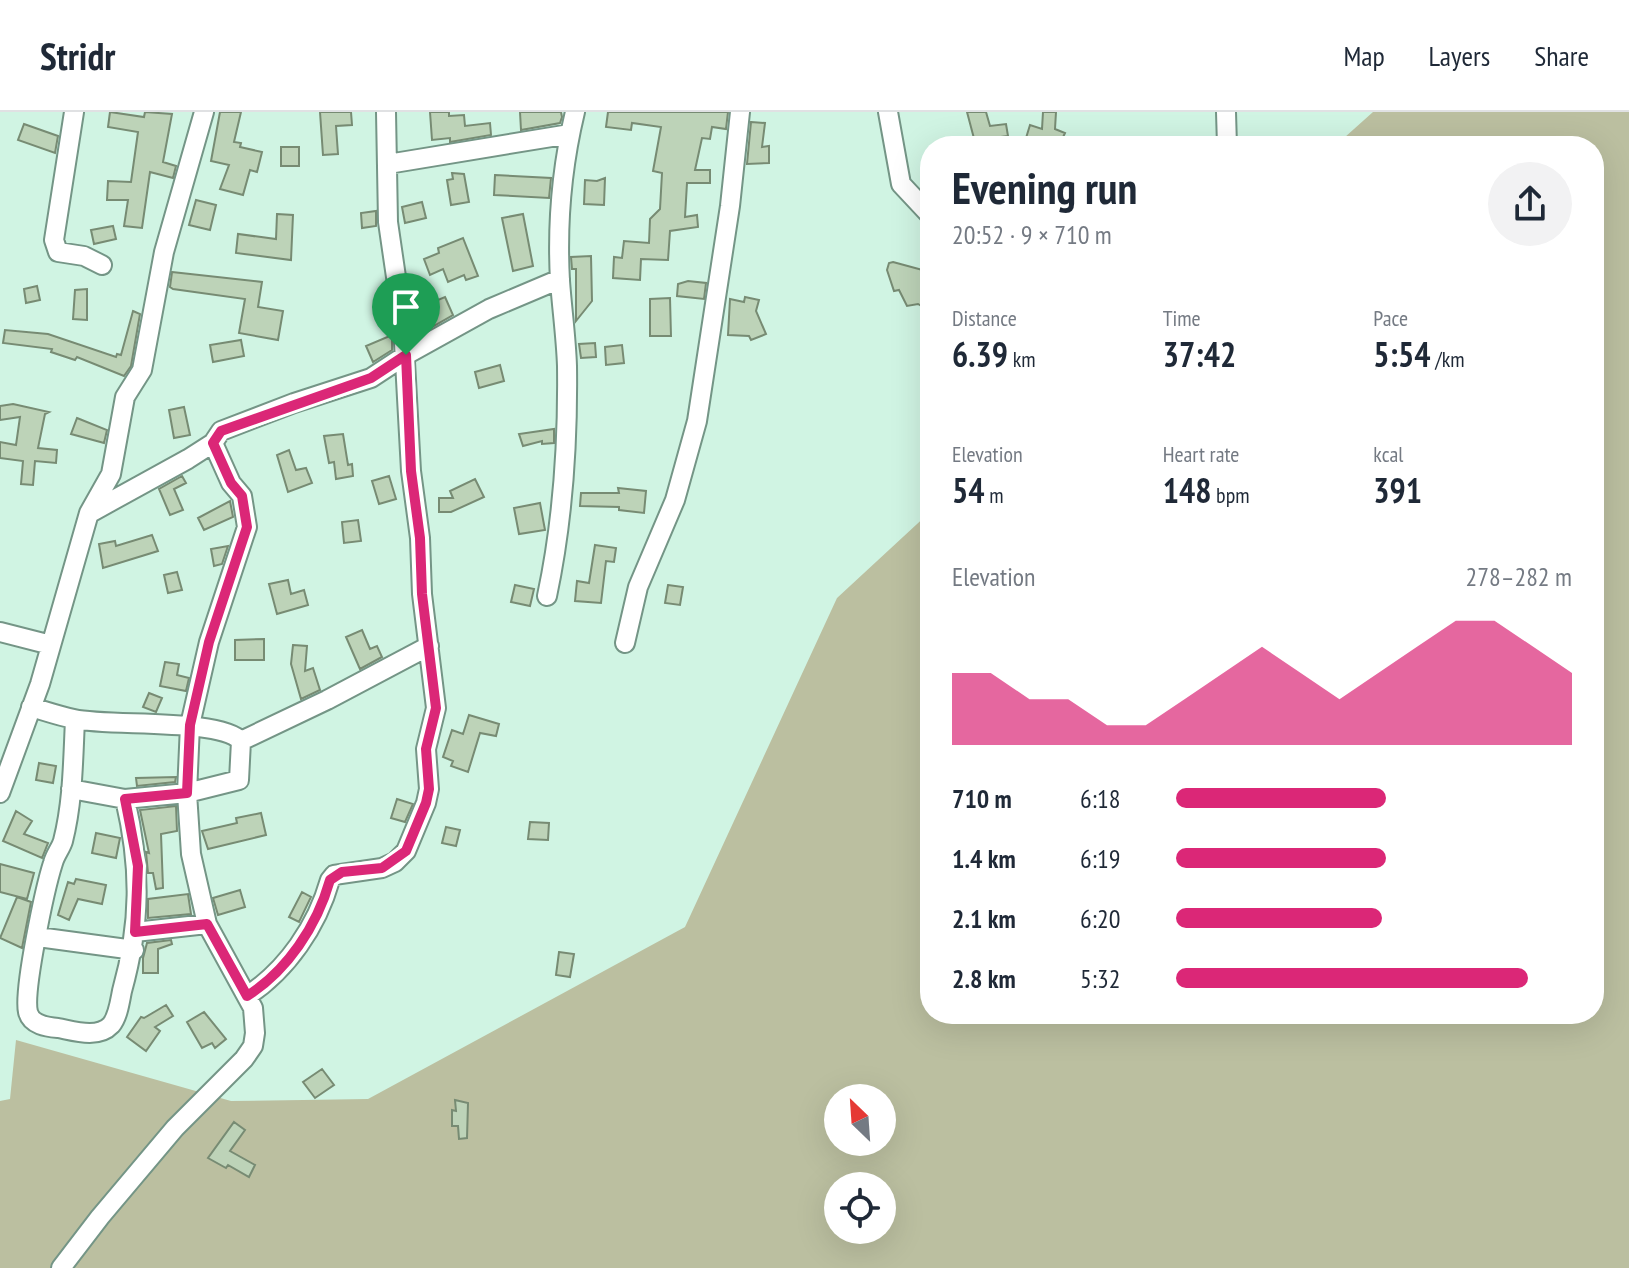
<!DOCTYPE html>
<html lang="en">
<head>
<meta charset="utf-8">
<style>
  body { margin:0; font-family:"PT Sans Narrow",sans-serif; background:#f2f2f3; color:#1f2937; height:100vh; display:flex; flex-direction:column; font-size:30px; white-space:nowrap }
  * { box-sizing:border-box; margin:0 }
  p { font-size:26px; color:#747a83 }
  .icon { flex:none; width:44px; height:44px; fill:none; stroke:currentColor; stroke-width:2; stroke-linecap:round; stroke-linejoin:round }
  .map { position:relative; flex:1; overflow:hidden }
  .panel { position:absolute; left:920px; top:24px; width:684px; height:888px; display:flex; flex-direction:column; background:#fff; border-radius:32px; box-shadow:0 8px 32px #0002 }
  .panel>* { flex:none }
  .needle { width:52px; rotate:335deg }
  .controls { position:absolute; left:824px; top:972px; display:grid; gap:16px }
  .controls a { display:grid; place-items:center; width:72px; height:72px; border-radius:50%; background:#fff; box-shadow:0 8px 32px #0002; font-size:40px }
  .pin { position:absolute; display:grid; place-items:center; width:68px; height:68px; color:#fff; margin:-82px -34px; border-radius:50% 50% 50% 0; rotate:-45deg; box-shadow:0 0 8px #0007 }
  .pin .icon { rotate:45deg }
  .round { display:grid; place-items:center; flex:none; width:84px; height:84px; border-radius:42px; background:#f2f2f3 }
  .overview { display:flex; align-items:center; justify-content:space-between; height:136px; padding:0 32px }
  h1 { font-size:44px; font-weight:700; line-height:60px }
  .metrics { display:grid; grid-template-columns:repeat(3,1fr); gap:12px; height:136px; padding:8px 32px }
  .metrics div { display:grid; align-content:center }
  .metrics b { font-size:34px; font-weight:700 }
  .metrics small { font-size:22px; font-weight:400 }
  .metrics p { font-size:22px }
  .chart { height:224px; padding:16px 32px }
  .chart p { display:flex; justify-content:space-between }
  .chart svg { width:100%; height:144px; margin-top:8px; fill:#db2777; opacity:.7 }
  ul { padding:0 32px; list-style:none; font-size:26px }
  li { display:grid; grid-template-columns:128px 96px 1fr; align-items:center; height:60px }
  li i { height:20px; border-radius:10px; background:#db2777 }
  header { display:flex; align-items:center; gap:48px; box-sizing:border-box; height:112px; padding:0 40px; background:#fff; border-bottom:2px solid #e0e1e3 }
  header strong { font-size:38px }
  nav { display:flex; gap:44px; margin-inline-start:auto; font-size:28px }
  .map>svg:first-child { display:block }
</style>
</head>
<body>
<header>
<strong>Stridr</strong>
<nav><a>Map</a><a>Layers</a><a>Share</a></nav>
</header>
<div class="map">
<svg width="1629" height="1156" viewBox="0 0 1629 1156">
  <rect width="100%" height="100%" fill="#d0f4e3"/>
  <!-- green -->
  <path fill="#bbbfa0" fill-rule="evenodd" d="M1373,0h256v1156h-1629v-167l10,-2 6,-59 215,61 137,-2 317,-172 152,-329 93,-86v502h664v-868h-259zM838,986h44v44h-44zM838,1074h44v44h-44z"/>
  <!-- building -->
  <path fill="#bdd3b8" stroke="#778b73" stroke-width="2" d="M110,0l34,5 1,-5 27,2 -9,48 13,4 -3,12 -23,-6 -8,56 -18,-2 4,-26h-21l1,-19 23,1 7,-50 -30,-5z
    M220,0h21l-7,30 7,1 -1,4 22,5 -5,20 -7,-2 -7,25 -23,-6 9,-24 -18,-4z
    M320,0h31l1,13 -16,1 2,28 -15,1z
    M430,0h19v4l15,-1 1,11 25,-3 1,12 -41,7v-4l-18,2z
    M520,0h41l1,5 -2,6 -39,7z
    M608,0h120l-2,17 -14,-2 -2,12 -8,-1 -7,32h15v13h-23l-2,34 12,-2 1,12 -28,4 -2,29 -27,-1 -1,21 -27,-2 1,-21 8,1 2,-17 25,2 1,-24 10,-10 2,-36 -9,-2 8,-44 -29,-4 -1,7 -25,-3z
    M967,0h19l4,14 16,-2 2,12 -15,2 3,8h-20z
    M1043,0h13l-1,17 10,4 -6,13h-17l2,-3 -18,-5 4,-13 12,4z
    M751,10l14,1 -3,24 7,-1v17l-22,1z
    M24,12l34,12 -3,17 -37,-13z
    M281,35h18v19h-18z
    M452,61l12,1 5,28 -18,3 -4,-25 6,-1z
    M495,63l56,3 -2,20 -55,-3z
    M605,66l-1,27 -20,-1 1,-24 12,1z
    M196,88l20,5 -6,25 -21,-5z
    M422,90l4,16 -21,5 -3,-16z
    M376,99v15l-14,2 -1,-15z
    M277,102l16,1 -2,45 -55,-7 2,-19 38,5z
    M523,102l10,52 -20,5 -11,-53z
    M113,114l3,13 -22,5 -3,-14z
    M463,126l15,38 -12,4 -2,-5 -16,7 -5,-13 -13,6 -6,-16 15,-6 -1,-5z
    M591,144l1,45 -16,20v-52h-4l-1,-12z
    M893,150l37,10v39l-12,-7 -11,2 -8,-16 -5,1 -7,-21 2,-7z
    M172,160l90,10 -4,25 25,4 -5,29 -39,-7 6,-34 -72,-10 -3,-2z
    M688,169l18,2 -2,16 -27,-3 1,-12z
    M37,174l3,14 -14,3 -2,-14z
    M87,177v31l-14,-1 2,-29z
    M445,185l8,18 -28,16 -9,-22z
    M745,185l14,3 -3,11 10,23 -15,6 -2,-4 -21,-1 2,-36 14,3z
    M670,186l1,38h-21v-37z
    M133,199l7,3 -9,52 -7,10 -47,-19 -2,3 -24,-8 1,-3 -49,-6 2,-13 43,4 68,23 1,-3 4,1z
    M392,223v15l-19,12 -7,-16z
    M241,228l3,16 -31,6 -3,-17z
    M595,231l1,14 -15,1 -2,-14z
    M622,233l2,18 -18,2 -1,-18z
    M500,253l4,16 -25,7 -4,-16z
    M13,292l36,8 -4,2 -7,34 19,2 -1,13 -21,-2 -2,24 -12,-1 2,-23 -23,-3v-16l16,3 4,-28 -20,3v-14z
    M184,295l6,28 -16,3 -5,-28z
    M77,306l30,12 -3,13 -33,-9z
    M554,317v14l-12,1v-3l-19,5 -4,-12z
    M343,322l5,31 4,-1 1,12 -17,3 -2,-17 -5,1 -5,-27z
    M289,338l7,20 10,-2 6,15 -24,9 -11,-37z
    M182,364l4,7 -12,6 9,21 -13,5 -11,-26z
    M389,364l7,23 -17,5 -7,-23z
    M475,367l9,18 -33,15h-12v-14h14l-3,-7z
    M618,376l28,3 -2,22 -25,-3v-3l-39,-1 1,-13h38z
    M230,389l3,16 -29,13 -6,-12z
    M540,391l5,27 -26,4 -5,-26z
    M358,408l3,21 -17,2 -2,-21z
    M152,423l6,16 -55,17 -4,-24 16,-3 1,5z
    M595,433l21,3 -2,14 -8,-1 -5,42 -26,-2 2,-20 12,2z
    M228,434l-6,18 -8,2 -3,-17z
    M177,460l5,18 -14,3 -4,-18z
    M288,468l3,14 13,-4 4,15 -31,9 -8,-30z
    M515,473l19,4 -4,17 -19,-4z
    M668,473l15,2 -3,18 -15,-2z
    M362,518l8,19 7,-3 5,11 -22,12 -14,-32z
    M264,527v21h-29v-20z
    M293,533l14,1 -2,25 8,-3 7,22 -19,9 -10,-35z
    M165,550l14,2 -2,11 12,3 -3,13 -26,-5z
    M149,581l13,5 -6,14 -13,-5z
    M469,603l30,9 -3,12 -16,-3 -12,39 -17,-6 2,-5 -10,-4 9,-27 11,4z
    M39,651l17,3 -3,17 -17,-3z
    M176,665l-1,5 -38,4 -1,-8z
    M397,687l16,5 -8,18 -14,-4z
    M176,694l1,25 -16,3 2,54 -7,1 -3,-16h-5l-2,-21 3,1 -9,-43z
    M16,699l16,10 -8,13 24,9 -6,15 -39,-17z
    M261,701l5,22 -58,14 -6,-18 35,-8 -1,-5z
    M530,710l19,1 -1,17 -20,-1z
    M446,715l14,3 -4,16 -14,-3z
    M96,721l24,5 -4,20 -24,-5z
    M0,752l34,9 -7,26 -27,-7z
    M76,767l30,6 -4,19 -24,-5 -9,21 -11,-5 10,-33 6,2z
    M240,778l5,17 -27,8 -5,-17z
    M302,780l9,5 -12,25 -10,-5z
    M188,782l3,20 -43,4v-19z
    M17,785l14,5 -9,46 -22,-10z
    M171,828l1,4 -14,5v24h-15v-15l4,-15z
    M559,840l15,2 -4,23 -14,-2z
    M166,893l7,11 -18,11 5,4 -14,20 -19,-14 14,-20 3,1z
    M204,900l22,27 -11,9 -3,-5 -10,5 -15,-26z
    M322,957l12,16 -19,13 -12,-16z
    M455,988l13,3 -1,35 -8,1 -1,-13h-6v-16l4,1z
    M234,1010l11,8 -15,21 25,14 -6,12 -21,-12 -2,3 -18,-10z"/>
  <g fill="none" stroke-linecap="round" stroke-linejoin="round">
    <!-- minor casing -->
    <g stroke="#749586" stroke-width="22">
      <path id="minor" d="M74,0l-20,128 4,12 26,4 18,9
        M888,0l13,72 29,31
        M1226,0l1,34
        M388,52l182,-30
        M90,401l98,-54 25,-16 8,-12 73,-28 77,-25 35,-23 83,-46 71,-30
        M547,484c16,-75 21,-154 20,-230 -1,-29 -5,-57 -7,-85 -3,-55 2,-115 15,-169
        M0,520l51,13
        M625,531l13,-56 37,-87 22,-79 33,-215 10,-94
        M31,595c14,4 28,9 43,12 36,8 146,-1 167,22l-2,39 -52,13 -62,6
        M241,629l86,-41 102,-54
        M71,677l54,10c16,68 16,124 -3,192 -2,10 -4,26 -11,34 -13,14 -37,6 -53,3 -11,-1 -27,-3 -30,-16 -5,-21 17,-124 25,-149 2,-8 8,-15 10,-22 10,-39 10,-81 12,-121
        M0,681l40,-109 49,-171 22,-39 14,-77 17,-27 22,-118 40,-140
        M135,820l72,-8
        M38,825l96,13
        M247,884c40,-26 70,-70 83,-116l4,-5 48,-7 13,-6 11,-11 20,-48 3,-14 -3,-40 10,-41 -14,-114 -2,-56 -9,-67 -8,-146 -15,-103 -2,-110
        M61,1156l39,-51 75,-89 69,-69 9,-13 2,-13 -2,-25 -46,-84 -16,-70 -4,-61 3,-68 19,-83 38,-115 -5,-31 -11,-13 -18,-40"/>
    </g>
    <!-- minor -->
    <use href="#minor" stroke="#fff" stroke-width="18"/>
  </g>
  <g fill="none" stroke-linecap="round" stroke-linejoin="round">
    <!-- route casing -->
    <g stroke="#fff" stroke-width="16">
      <path id="route" d="M406,243l5,116 9,67 2,56 14,114 -10,41 3,40 -3,14 -20,48 -24,17 -40,4 -12,8c-13,46 -43,91 -83,116l-40,-72 -72,8 3,-66 -13,-67 62,-6 3,-68 19,-83 38,-115 -5,-31 -11,-13 -18,-40 8,-12 150,-53z"/>
    </g>
    <!-- route -->
    <use href="#route" stroke="#db2777" stroke-width="10"/>
  </g>
</svg>
<div class="controls">
<a><svg class="needle" viewBox="-14 -14 28 28"><path d="M0-13l5 13h-10z" fill="#e53935"/><path d="M0 13l5-13h-10z" fill="#747a83"/></svg></a>
<a><svg class="icon" aria-label="locate" viewBox="0 0 24 24"><circle cx="12" cy="12" r="6"/><path d="M12 2v4M12 18v4M2 12h4M18 12h4"/></svg></a>
</div>
<div class="pin" style="left:406px;top:243px;background:#1e9e55"><svg class="icon" aria-label="arrive" viewBox="0 0 24 24"><path d="M6 21V4h12l-3 4 3 4H6"/></svg></div>
<section class="panel">
<div class="overview"><div><h1>Evening run</h1><p>20:52 · 9 × 710 m</p></div><a class="round"><svg class="icon" aria-label="share" viewBox="0 0 24 24"><path d="M12 15V3M7 8l5-5 5 5M5 13v7h14v-7"/></svg></a></div>
<div class="metrics">
<div><p>Distance</p><b>6.39<small> km</small></b></div>
<div><p>Time</p><b>37:42</b></div>
<div><p>Pace</p><b>5:54<small> /km</small></b></div>
</div>
<div class="metrics">
<div><p>Elevation</p><b>54<small> m</small></b></div>
<div><p>Heart rate</p><b>148<small> bpm</small></b></div>
<div><p>kcal</p><b>391</b></div>
</div>
<div class="chart"><p><span>Elevation</span>278–282 m</p>
<svg viewBox="0 0 160 44" preserveAspectRatio="none"><path d="M0 44V22L10 22L20 30L30 30L40 38L50 38L60 30L70 22L80 14L90 22L100 30L110 22L120 14L130 6L140 6L150 14L160 22V44z"/></svg>
</div>
<ul>
<li><b>710 m</b>6:18<i style="width:53%"></i></li>
<li><b>1.4 km</b>6:19<i style="width:53%"></i></li>
<li><b>2.1 km</b>6:20<i style="width:52%"></i></li>
<li><b>2.8 km</b>5:32<i style="width:89%"></i></li>
</ul>
</section>
</div>
</body>
</html>
